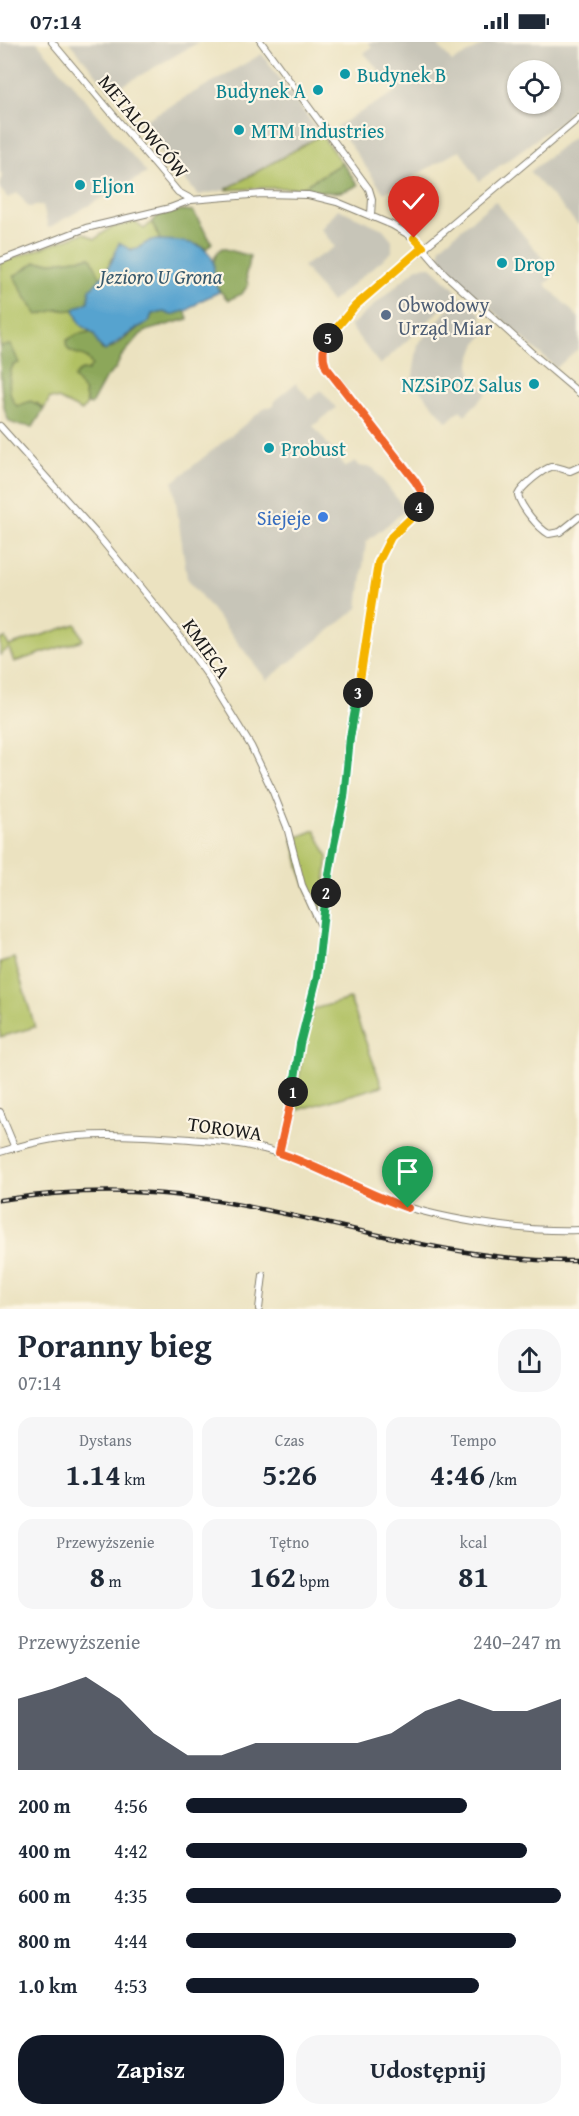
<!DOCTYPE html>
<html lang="pl">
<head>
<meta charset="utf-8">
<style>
  body { margin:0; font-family:"Gentium Book Plus",serif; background:#f6f6f7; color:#1f2937; height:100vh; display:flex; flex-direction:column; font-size:22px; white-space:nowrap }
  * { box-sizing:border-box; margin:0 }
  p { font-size:20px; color:#747a83 }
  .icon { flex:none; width:33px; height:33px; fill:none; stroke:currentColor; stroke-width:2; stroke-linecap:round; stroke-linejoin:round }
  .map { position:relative; height:1267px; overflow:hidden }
  .drawer { display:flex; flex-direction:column; background:#fff; flex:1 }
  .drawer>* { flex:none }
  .tools { position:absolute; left:507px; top:18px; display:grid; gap:12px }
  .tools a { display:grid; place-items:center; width:54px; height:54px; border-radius:50%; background:#fff; box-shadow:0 2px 4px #0004; font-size:30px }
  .pin { position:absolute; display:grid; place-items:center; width:51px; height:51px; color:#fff; margin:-62px -26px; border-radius:50% 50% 50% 0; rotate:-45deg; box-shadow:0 0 6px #0007 }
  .pin .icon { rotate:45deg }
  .km { position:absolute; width:30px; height:30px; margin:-15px; border-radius:50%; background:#222; color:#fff; font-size:16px; line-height:30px; text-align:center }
  .round { display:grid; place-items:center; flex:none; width:63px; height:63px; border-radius:24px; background:#f6f6f7 }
  .summary { display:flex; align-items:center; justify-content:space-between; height:102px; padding:0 18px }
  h1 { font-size:33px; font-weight:700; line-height:45px }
  .figures { display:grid; grid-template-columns:repeat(3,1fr); gap:9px; height:102px; padding:6px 18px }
  .figures div { display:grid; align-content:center; border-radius:15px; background:#f6f6f7; text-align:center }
  .figures b { font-size:30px; font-weight:700 }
  .figures small { font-size:16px; font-weight:400 }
  .figures p { font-size:16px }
  .chart { height:168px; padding:12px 18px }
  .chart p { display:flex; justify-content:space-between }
  .chart svg { width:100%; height:108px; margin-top:6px; fill:#111827; opacity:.7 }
  .primary-button { display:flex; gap:12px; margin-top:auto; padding:12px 18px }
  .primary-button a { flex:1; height:69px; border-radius:24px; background:#111827; color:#fff; font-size:24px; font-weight:700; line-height:69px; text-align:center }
  .primary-button a+a { background:#f6f6f7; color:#1f2937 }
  ul { padding:0 18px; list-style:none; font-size:20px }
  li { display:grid; grid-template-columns:96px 72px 1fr; align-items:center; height:45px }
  li i { height:15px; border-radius:8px; background:#111827 }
  .status { display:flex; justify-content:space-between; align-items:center; height:42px; padding:0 30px; background:#fff; direction:ltr }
  .status svg { height:16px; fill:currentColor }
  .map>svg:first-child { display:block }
</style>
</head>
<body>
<div class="status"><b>07:14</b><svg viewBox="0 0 49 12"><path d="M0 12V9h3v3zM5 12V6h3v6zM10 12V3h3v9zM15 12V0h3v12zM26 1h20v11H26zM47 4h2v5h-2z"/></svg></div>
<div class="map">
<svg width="579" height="1267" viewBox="0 0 579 1267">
  <rect width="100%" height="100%" fill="#fcf5e5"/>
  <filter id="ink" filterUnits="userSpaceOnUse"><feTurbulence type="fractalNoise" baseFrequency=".0167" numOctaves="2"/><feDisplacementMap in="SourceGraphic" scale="12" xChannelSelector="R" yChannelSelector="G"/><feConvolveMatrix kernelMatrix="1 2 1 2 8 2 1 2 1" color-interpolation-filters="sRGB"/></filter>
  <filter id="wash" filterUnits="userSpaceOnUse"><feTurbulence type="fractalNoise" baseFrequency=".008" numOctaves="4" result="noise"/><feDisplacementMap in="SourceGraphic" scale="24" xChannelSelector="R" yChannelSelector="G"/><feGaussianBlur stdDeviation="1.35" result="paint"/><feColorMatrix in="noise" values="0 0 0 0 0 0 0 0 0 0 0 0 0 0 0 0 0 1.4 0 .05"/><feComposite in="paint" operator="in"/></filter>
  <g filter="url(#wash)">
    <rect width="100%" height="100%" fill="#ebe2c0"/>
    <!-- industrial -->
    <path fill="#c7c5b8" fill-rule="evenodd" d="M0,0h37l110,131 -99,55 -5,-23 -14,2 -12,-14 -9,5 -8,-9 2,-15 -2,-2z
      M69,0h130l-88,50z
      M368,0h67l17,20 36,-20h91v54l-14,22 -86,63 -19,-31 -76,43 -47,-67 60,-35 -33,-38 8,-6zM518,28h32v34h-32z
      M262,12l59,81 -96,55 -27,5 -60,-71z
      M573,95l6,6v83l-49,-54z
      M495,159l61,73 -11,10 34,34v30l-23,20 -110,-100 -6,-10v-11z
      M338,167l45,20 9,11v12l-61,50 -28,-36 32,-19 -14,-18z
      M430,224l23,21 5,7 -78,71 -30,-39 68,-59z
      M461,254l20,18v5l10,8 -14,16 -7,19 1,15 16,16 -22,22 -5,-5 -13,12 -35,-41 6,-37 30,-35 9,-4z
      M296,341l14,17 11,-10 15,18 -23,18 33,41 9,-6 4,5 14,2 33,42 -40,32 -8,66 -91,72 -80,-102 -14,-96 92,-74 9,-2 1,-6z"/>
    <!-- green -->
    <path fill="#b1c164" stroke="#666e40" stroke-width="1.5" d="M321,93l21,28 -41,25h-40l-36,2z
      M135,180l9,7 8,-7 8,18h-9l-13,8 -11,1 -14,8 -12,22 -11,-22 -36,5h-18l15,48 23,-1c3,10 7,18 17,23l-13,2 -9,16c11,7 15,1 23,15l-4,6 -6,-1 -6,11 8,9 3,14 -5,7 -24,-12 -8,-1 -6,11 -7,-6 -20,3c-10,-10 -9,-29 -4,-41l5,-2 -16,-17 -2,2v-85l78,-28 6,-2 11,6 15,-11z
      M76,582l7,16 -69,22 -5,-14 -9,7v-15l5,-2 4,8z
      M315,788l13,27 -7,59h-3l-18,-46 -7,-31z
      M14,916l21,69 -35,10v-75z
      M350,957l32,87 -87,25 8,-65 10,-37z"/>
    <!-- forest -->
    <path fill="#8ca75a" stroke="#54623b" stroke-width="1.5" d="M342,121l16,22c-21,12 -35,7 -57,3z
      M182,168l11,1 19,32 -6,6 -7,-4 -39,-5 -8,-18 7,-7z
      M222,206l28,8 -4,18 2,11 -6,9 -14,6c-5,-5 -10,-10 -12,-16 -5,-10 -4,-30 6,-36z
      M91,215l10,22 -11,14 -2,9c-8,6 -19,11 -29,7l-21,6 -12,-17 -12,-22 22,-14h18z
      M185,268l3,9 -39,11 -8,4 -20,23 -5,11 -11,11 -14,26 -4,-1 -3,-14 -10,-12c4,-7 6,-9 14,-7l4,-6c-8,-14 -12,-8 -23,-15l-3,-5 1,-5 11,-6 13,-2c7,4 6,11 11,18 17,0 31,-23 47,-28l3,-8 13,-2 6,3z
      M11,303l8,18 -6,2c-5,12 -6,31 4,41l14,-5 13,8 -11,18c-7,-2 -17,-1 -23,-5 -10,-11 -10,-56 -10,-74l2,-2z"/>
    <!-- water -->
    <path fill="#57a3cf" stroke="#3a6076" stroke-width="1.5" d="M151,198c19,1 55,-2 62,21 2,6 0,12 1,19 1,4 4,8 5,12l-17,8 -14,10 -17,5 -7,-3 -12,2 -3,8 -12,6 -32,23 -7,-7 -4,-10 -14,-10 -6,-15 14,-7 2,-13c9,-7 16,-17 22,-28 3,-6 3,-11 7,-18l12,7 7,-2z"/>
  </g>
  <g filter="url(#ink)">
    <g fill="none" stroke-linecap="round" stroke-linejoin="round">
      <!-- street casing -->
      <g stroke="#847f6e" stroke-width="8">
        <path id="street" d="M52,0l126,150 13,7
          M261,0l108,147 3,10 -1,16
          M0,219l86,-33 84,-20 21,-8 71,-6 46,1 13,3 16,4 55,23 22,13 31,36 88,80 46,39
          M0,384l95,106 81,99 30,42 45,73 22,46 14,35 15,58 20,43
          M579,425l-9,4c-6,-1 -12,-5 -19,-4 -8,2 -30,20 -33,28 3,12 20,33 31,39l11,-2 19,-15
          M0,1070l15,36
          M0,1110c17,-5 35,-10 53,-13 36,-6 73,-4 109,-2 40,3 78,4 116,16 35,11 66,31 100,44 56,22 141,35 201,33
          M279,1111l13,-53 8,-57 17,-66 11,-99 16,-80 6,-60 28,-175c4,-9 7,-18 13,-26 14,-17 42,-30 24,-56l-89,-114c-10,-25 14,-44 29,-61l224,-188
          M259,1267l4,-34"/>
      </g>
      <!-- street -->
      <use href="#street" stroke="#fff" stroke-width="6"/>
      <!-- rail casing -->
      <g stroke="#1c1c1c" stroke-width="4.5">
        <path id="rail" d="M0,1158c66,-10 133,-12 199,-2 127,18 250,65 380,63"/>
      </g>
      <!-- rail -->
      <use href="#rail" stroke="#fcf5e5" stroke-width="2" stroke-dasharray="7" stroke-linecap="butt"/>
    </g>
  </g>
  <g fill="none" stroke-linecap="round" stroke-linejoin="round" filter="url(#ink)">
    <!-- split-1 casing -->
    <g stroke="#fff" stroke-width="12">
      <path id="split-1" d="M293,1050l-14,61c45,15 84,40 129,55"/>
    </g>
    <!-- split-2 casing -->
    <g stroke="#fff" stroke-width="12">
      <path id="split-2" d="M293,1050l7,-48 17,-67 9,-84"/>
    </g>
    <!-- split-3 casing -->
    <g stroke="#fff" stroke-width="12">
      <path id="split-3" d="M326,851l8,-48 10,-47 6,-60 8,-45"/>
    </g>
    <!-- split-4 casing -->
    <g stroke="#fff" stroke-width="12">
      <path id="split-4" d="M358,651l20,-130 13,-26 19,-18 9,-12"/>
    </g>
    <!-- split-5 casing -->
    <g stroke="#fff" stroke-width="12">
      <path id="split-5" d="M328,296c-6,10 -6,19 -2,29l89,114 6,10 -2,16"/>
    </g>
    <!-- split-6 casing -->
    <g stroke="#fff" stroke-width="12">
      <path id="split-6" d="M328,296l27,-32 68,-59 -9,-9"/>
    </g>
    <!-- split-1 -->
    <use href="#split-1" stroke="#f0652b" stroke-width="8"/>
    <!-- split-2 -->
    <use href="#split-2" stroke="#22a559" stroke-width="8"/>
    <!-- split-3 -->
    <use href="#split-3" stroke="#22a559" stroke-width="8"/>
    <!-- split-4 -->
    <use href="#split-4" stroke="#f5b400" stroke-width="8"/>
    <!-- split-5 -->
    <use href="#split-5" stroke="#f0652b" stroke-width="8"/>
    <!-- split-6 -->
    <use href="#split-6" stroke="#f5b400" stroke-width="8"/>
  </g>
  <!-- markers -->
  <g fill="#0f9aa8" stroke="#fcf5e5" stroke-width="2">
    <circle cx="345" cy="32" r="6"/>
    <circle cx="318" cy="48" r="6"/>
    <circle cx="239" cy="88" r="6"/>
    <circle cx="80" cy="143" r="6"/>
    <circle cx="502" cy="221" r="6"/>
    <circle cx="534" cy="342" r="6"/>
    <circle cx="269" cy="406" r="6"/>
  </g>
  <circle fill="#5c6f8a" stroke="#fcf5e5" stroke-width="2" cx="386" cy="273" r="6"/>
  <circle fill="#3f7fe0" stroke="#fcf5e5" stroke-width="2" cx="323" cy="475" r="6"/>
  <g text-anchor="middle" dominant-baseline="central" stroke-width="4.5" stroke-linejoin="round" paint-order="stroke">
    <!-- culture labels -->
    <g font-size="20" fill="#0d838f" stroke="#fcf5e5" text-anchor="start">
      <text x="357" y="32">Budynek B</text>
      <text x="306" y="48" text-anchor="end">Budynek A</text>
      <text x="251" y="88">MTM Industries</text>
      <text x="92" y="143">Eljon</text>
      <text x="514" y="221">Drop</text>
      <text x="522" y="342" text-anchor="end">NZSiPOZ Salus</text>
      <text x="281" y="406">Probust</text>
    </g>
    <!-- street labels -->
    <g font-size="20" fill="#1c1c1c" stroke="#fcf5e5">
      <text transform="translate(144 84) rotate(50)">METALOWCÓW</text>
      <text transform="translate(207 606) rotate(55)">KMIECA</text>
      <text transform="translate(225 1086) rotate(8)">TOROWA</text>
    </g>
    <!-- service labels -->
    <g font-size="20" fill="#4e5e75" stroke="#fcf5e5" text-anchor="start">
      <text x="398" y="262">Obwodowy<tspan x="398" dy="23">Urząd Miar</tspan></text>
    </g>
    <!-- shop labels -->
    <g font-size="20" fill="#366cbe" stroke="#fcf5e5" text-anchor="end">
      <text x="311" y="475">Siejeje</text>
    </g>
    <!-- water labels -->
    <g font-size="21" font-style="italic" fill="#37596d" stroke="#fcf5e5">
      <text x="161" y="234">Jezioro U Grona</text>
    </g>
  </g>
</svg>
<div class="tools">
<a><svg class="icon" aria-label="locate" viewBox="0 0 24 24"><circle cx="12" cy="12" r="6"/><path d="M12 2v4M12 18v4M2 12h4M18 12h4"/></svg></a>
</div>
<div class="pin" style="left:408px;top:1166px;background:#1e9e55"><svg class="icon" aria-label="arrive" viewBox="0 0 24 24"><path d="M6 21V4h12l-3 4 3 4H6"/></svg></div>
<div class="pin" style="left:414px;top:196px;background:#d93025"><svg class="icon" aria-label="check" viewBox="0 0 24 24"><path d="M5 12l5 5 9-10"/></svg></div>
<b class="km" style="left:293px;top:1050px">1</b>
<b class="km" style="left:326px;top:851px">2</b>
<b class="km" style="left:358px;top:651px">3</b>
<b class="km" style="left:419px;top:465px">4</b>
<b class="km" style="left:328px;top:296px">5</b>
</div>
<section class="drawer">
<div class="summary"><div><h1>Poranny bieg</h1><p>07:14</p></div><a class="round"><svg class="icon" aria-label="share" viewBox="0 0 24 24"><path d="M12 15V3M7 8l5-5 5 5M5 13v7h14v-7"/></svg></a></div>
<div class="figures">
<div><p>Dystans</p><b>1.14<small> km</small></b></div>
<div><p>Czas</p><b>5:26</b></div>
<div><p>Tempo</p><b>4:46<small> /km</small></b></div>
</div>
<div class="figures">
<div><p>Przewyższenie</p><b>8<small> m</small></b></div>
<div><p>Tętno</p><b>162<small> bpm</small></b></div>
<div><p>kcal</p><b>81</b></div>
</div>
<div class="chart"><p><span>Przewyższenie</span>240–247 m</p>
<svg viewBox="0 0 160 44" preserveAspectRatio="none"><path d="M0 44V15L10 11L20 6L30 15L40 29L50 38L60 38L70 33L80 33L90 33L100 33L110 29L120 20L130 15L140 20L150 20L160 15V44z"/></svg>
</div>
<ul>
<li><b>200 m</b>4:56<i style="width:75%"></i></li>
<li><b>400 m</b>4:42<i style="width:91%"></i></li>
<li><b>600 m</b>4:35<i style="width:100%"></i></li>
<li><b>800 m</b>4:44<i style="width:88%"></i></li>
<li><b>1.0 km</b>4:53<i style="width:78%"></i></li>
</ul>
<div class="primary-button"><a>Zapisz</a><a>Udostępnij</a></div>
</section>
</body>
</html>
